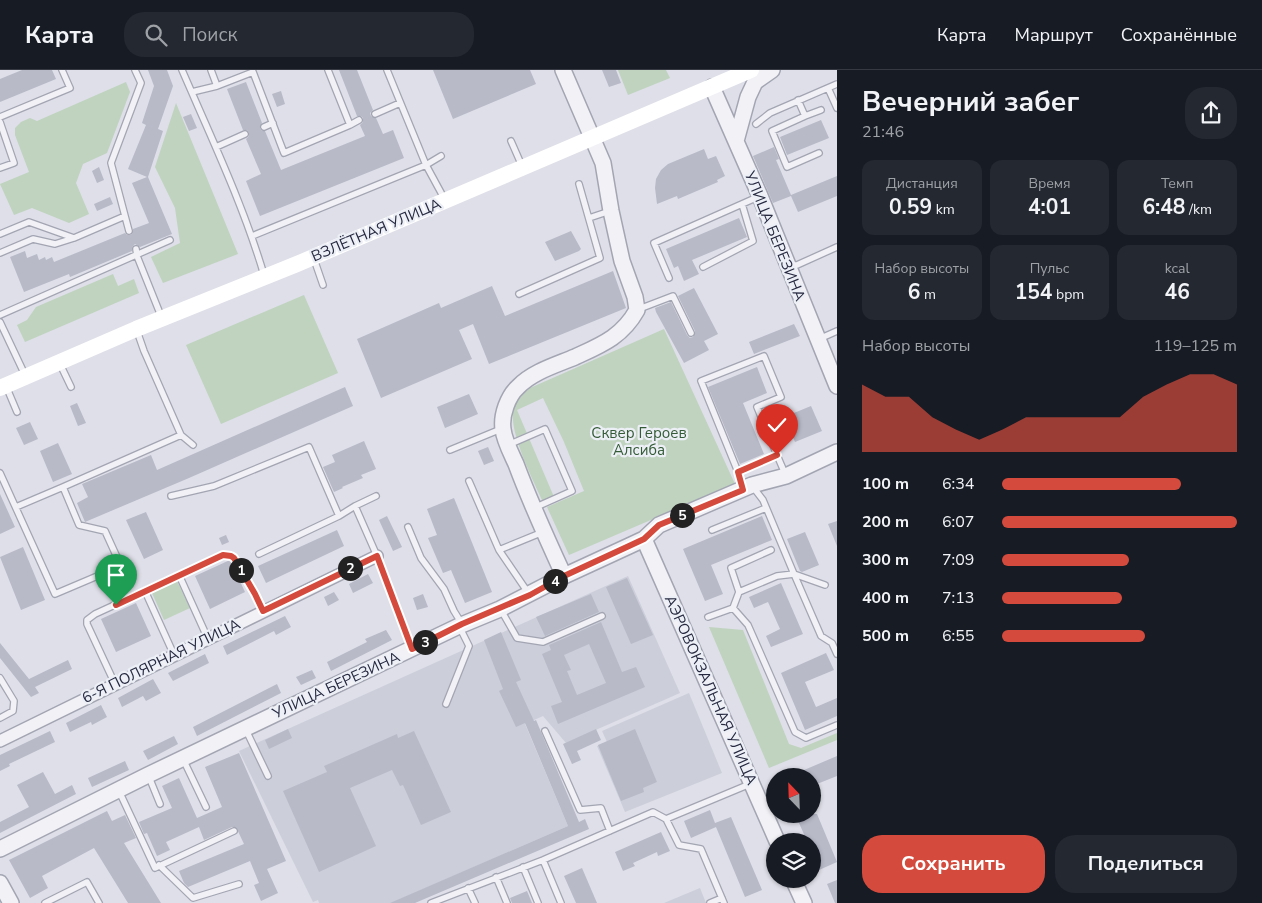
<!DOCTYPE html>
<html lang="ru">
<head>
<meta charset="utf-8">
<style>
  body { margin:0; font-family:"Nunito Sans",sans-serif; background:#242831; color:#f1f3f6; height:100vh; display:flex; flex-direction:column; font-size:19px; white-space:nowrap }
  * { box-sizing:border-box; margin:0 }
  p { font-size:16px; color:#9ea1a6 }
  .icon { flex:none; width:28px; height:28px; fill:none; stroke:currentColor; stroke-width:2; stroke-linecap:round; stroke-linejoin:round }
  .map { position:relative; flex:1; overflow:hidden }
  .details { display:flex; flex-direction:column; background:#171b24; width:425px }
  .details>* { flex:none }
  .needle { width:32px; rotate:337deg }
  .tools { position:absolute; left:766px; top:698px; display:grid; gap:10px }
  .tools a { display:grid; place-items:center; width:55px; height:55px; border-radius:50%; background:#171b24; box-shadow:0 1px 4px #0004; font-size:25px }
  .pin { position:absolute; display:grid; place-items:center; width:42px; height:42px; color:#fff; margin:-51px -21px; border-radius:50% 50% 50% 0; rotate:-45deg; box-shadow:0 0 5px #0007 }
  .pin .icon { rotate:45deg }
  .km { position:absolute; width:25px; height:25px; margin:-12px; border-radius:50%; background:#222; color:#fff; font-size:14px; line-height:25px; text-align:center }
  .round { display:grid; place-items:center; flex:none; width:52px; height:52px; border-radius:20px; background:#242831 }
  .summary { display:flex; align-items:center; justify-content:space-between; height:85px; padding:0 25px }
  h1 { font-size:28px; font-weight:700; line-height:38px }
  .stats { display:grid; grid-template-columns:repeat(3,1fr); gap:8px; height:85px; padding:5px 25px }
  .stats div { display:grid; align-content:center; border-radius:12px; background:#242831; text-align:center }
  .stats b { font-size:21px; font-weight:700 }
  .stats small { font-size:14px; font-weight:400 }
  .stats p { font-size:14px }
  .chart { height:140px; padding:10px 25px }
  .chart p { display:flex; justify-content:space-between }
  .chart svg { width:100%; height:90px; margin-top:5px; fill:#d44b3d; opacity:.7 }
  .button { display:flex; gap:10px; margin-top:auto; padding:10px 25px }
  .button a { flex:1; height:58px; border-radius:20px; background:#d44b3d; color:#fff; font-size:20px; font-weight:700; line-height:58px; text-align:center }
  .button a+a { background:#242831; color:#f1f3f6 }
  ul { padding:0 25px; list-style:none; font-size:16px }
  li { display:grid; grid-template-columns:80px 60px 1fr; align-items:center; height:38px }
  li i { height:12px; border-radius:6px; background:#d44b3d }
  header { display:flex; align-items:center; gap:30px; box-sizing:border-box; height:70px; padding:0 25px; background:#171b24; border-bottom:1px solid #363941 }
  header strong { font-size:24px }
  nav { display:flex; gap:28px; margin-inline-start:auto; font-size:18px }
  .search { width:350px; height:45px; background:#242831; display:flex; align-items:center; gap:12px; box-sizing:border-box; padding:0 18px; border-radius:20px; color:#9ea1a6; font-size:19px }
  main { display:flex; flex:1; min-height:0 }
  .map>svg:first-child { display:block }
</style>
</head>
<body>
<header>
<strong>Карта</strong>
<div class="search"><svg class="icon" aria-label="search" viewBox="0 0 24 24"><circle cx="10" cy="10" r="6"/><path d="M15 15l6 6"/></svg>Поиск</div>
<nav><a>Карта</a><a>Маршрут</a><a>Сохранённые</a></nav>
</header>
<main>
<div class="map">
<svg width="837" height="833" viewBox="0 0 837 833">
  <rect width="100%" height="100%" fill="#dedfe8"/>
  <!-- built -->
  <path fill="#ccceda" d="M628,506l52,117 -114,50 -23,-27 -18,8 43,102 -177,77h-72l-1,-3 -5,2 -74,-151z
    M689,623l33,80 -97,39 -28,-66 10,-4 -5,-11z
    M700,818l6,15h-42z"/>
  <!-- green -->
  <path fill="#bfd3bf" d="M618,0h48l4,8 -42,17z
    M126,12l4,10 -23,61 -24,11 -7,19 13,31 -20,9 -37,-15 -18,7 -14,-31 29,-12 -14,-37v-7l6,-6 9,-4 7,3z
    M176,33l62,151 -75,29 -12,-26 29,-14 -5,-35 -20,-41z
    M113,204l5,12 16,-7 5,14 -114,49 -8,-17 10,-5 9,-13z
    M304,225l34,78 -117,51 -35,-79z
    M664,259l71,155 -166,71 -22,-48 37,-16 -20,-49 -21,-44 -26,12 37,87 -11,5c-9,-20 -36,-73 -29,-93 3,-9 9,-15 16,-21z
    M177,511l13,27 -26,12 -12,-27z
    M709,557l34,3 46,114 12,4 36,-15v7l-68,28z"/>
  <!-- building -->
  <path fill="#b8bac8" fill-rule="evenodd" d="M22,0h30l4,9 -56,23v-23z
    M148,0h19l6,16 -15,43 5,2 -15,46 24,57 -32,13 -5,-3 -3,3v4l-62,26 -1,-3 -45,18 -14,-35 15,-6 2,7 10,-4 2,6 6,-3 1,3 6,-3 2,5 71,-29 2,2h4l2,-2v-4l16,-6 -17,-40 15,-6 -19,-8 18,-44 -4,-2 12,-37z
    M339,0h18l16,40 -3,3 1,3 5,2 7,16 10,-4 11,28 -144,58 -14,-35 15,-7 -15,-35 3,-3v-3l-2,-3h-4l-16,-41 19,-7 16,41 -2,5 2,3h3l16,39 84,-34 -5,-11 3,-3v-4l-2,-2h-4z
    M433,0h97l6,14 -83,35z
    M602,0h14l5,13 -12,4z
    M281,21l4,13 -8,3 -5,-13z
    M191,44l6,14 -8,3 -6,-14z
    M821,50l8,18 -42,17 -7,-18z
    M774,77l5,12 -3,1 15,35 46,-19v20l-39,16 -7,-16 -18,7 -20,-47z
    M704,79l4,10 8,-3 9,20 -8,4 1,2 -40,17 -1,-3 -20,8 -2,-16 1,-9 5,-9 7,-6z
    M99,97l5,13 -7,3 -5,-12z
    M110,127l3,7 -16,7 -3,-7z
    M739,148l8,19 -55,23 7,14 -15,7 -6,-15 -4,2 -8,-19z
    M571,161l10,18 -2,2 -24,10 -10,-19z
    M613,201l13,37 -137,56 -16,-40 -14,6 13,29 -91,39 -24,-59 82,-36 2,5 51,-22 13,30z
    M694,218l24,46 -14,7 5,9 -25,13 -28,-51 -1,-4 16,-6 16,33 3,3 3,-1 2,-6 -17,-35z
    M794,254l6,12 -46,18 -5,-12z
    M757,297l10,26 -24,10 21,51 -24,10 -32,-77z
    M345,317l8,19 -164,72 -104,44 -8,-19 11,-6 -6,-13 69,-29 6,15z
    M469,324l9,20 -33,14 -8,-21z
    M77,333l9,20 -8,3 -8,-20z
    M811,336l11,25 -27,11 -11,-25z
    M30,352l8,17 -14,6 -8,-17z
    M364,371l12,28 -15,6 2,3 -21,9 1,1 -9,4 -11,-25 12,-5 -3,-7z
    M58,373l14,31 -19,8 -13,-31z
    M488,377l6,14 -10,4 -6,-14z
    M0,424l15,33 -15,7z
    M454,428l38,94 -27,11 -14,-33 -8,3 -15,-35 9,-3 -10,-26z
    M146,442l17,38 -19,9 -18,-39z
    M387,446l15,31 -9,4 -14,-31z
    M762,446l10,24 -61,25 12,29 -18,7 -22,-52z
    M837,451v25l-9,-22z
    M337,460l7,16 -78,37 -8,-17z
    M805,462l14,33 -17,7 -2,-1 -13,-32z
    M226,465l3,7 -7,3 -3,-7z
    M23,477l22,53 -24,10 -21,-53z
    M230,490l15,32 -35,17 -15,-33z
    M368,504l5,9 -20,10 -4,-9z
    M627,508l26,57 -22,9 -25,-57z
    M781,513l22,51 -32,13 -5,-11 14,-7 -12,-27 -14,6 -5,-11z
    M334,522l5,8 -11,6 -4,-9z
    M423,524l5,13 -11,3 -4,-12z
    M591,524l8,18 -54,24 -9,-19z
    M136,533l15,33 -35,16 -15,-33z
    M285,546l6,11 -15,8 -2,-4 -47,24 -4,-9z
    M601,552l21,50 14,-5 9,20 -87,37 -7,-18 11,-4 -20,-48 9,-4 -2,-5zM589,574l17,39 -29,12 -10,-24 4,-1 -7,-15z
    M386,560l6,10 -61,31 -4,-9 40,-20 -2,-3z
    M501,562l20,48 -5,2 18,39 2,-1 43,102 6,-3 4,10 -174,74h-25l178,-77 -43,-103 -9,4 -17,-36 4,-2 -19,-49z
    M0,573l29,36 39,-19 4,9 -37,18 4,6 -8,4 -31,-39z
    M826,583l8,17 -29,12 11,25 21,-9v18l-32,14 -24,-57z
    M205,584l4,9 -36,18 -5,-8z
    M312,600l4,8 -15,7 -5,-8z
    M153,609l8,14 -15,8 -3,-5 -21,11 -4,-9z
    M277,614l4,9 -84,43 -4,-9z
    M101,635l6,12 -15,8 -1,-3 -21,10 -4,-9z
    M288,659l4,9 -23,11 -4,-9z
    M596,659l5,11 -24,11 4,9 -9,4 -9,-20z
    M635,659l22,53 -14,6 1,4 -23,9 -23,-56z
    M50,661l5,11 -46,22 1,2 -10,5v-16z
    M414,661l37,81 -30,13 -18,-40 -3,1 -8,-16 -42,18 26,58 -57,26 -36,-81 44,-19 -3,-6 73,-32 1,4z
    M174,666l4,8 -30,16 -5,-9z
    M239,683l47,108 -19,8 11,24 -17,8 -7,-16 5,-2 -9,-22 -62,26 -4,-4 -5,-12 65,-27 -8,-17h-4l-28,13 -5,-13 -33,15 4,8 -13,6 -10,-23 -3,1 -5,-12 33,-14 -10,-22 17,-8 18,40 25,-11 -17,-40z
    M837,686v20l-25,10v-10h-22z
    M125,691l4,9 -37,17 -4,-9z
    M43,702l12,22 17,-9 4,9 -76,39v-11l29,-15 -12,-22z
    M710,740l5,13 16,-6 31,73 -17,7 -29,-70 -25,11 -7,-17z
    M107,741l5,10 13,-6 11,23 -12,5 37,60h-33l-34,-55 -52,28 6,12 -18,10 -21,-38z
    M795,744h22l20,48 -18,8 -7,-15v-14h-5z
    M661,762l9,19 -12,5 -1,-4 -24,11 2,3 -12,5 -8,-19z
    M582,798l15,35h-21l-12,-27z
    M837,810v23h-2l-8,-19z
    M527,821l5,12h-20l-2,-5z"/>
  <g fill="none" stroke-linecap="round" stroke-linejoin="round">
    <!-- service casing -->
    <g stroke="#a3a5b2" stroke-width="8">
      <path id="service" d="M182,0c29,67 61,134 82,205
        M211,0l6,16
        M387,0l39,95 19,35
        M828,18l9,20
        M192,22l25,-6 36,-14 31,81 66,-28 -22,-55
        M798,30l7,16 -33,15 15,36 32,-14
        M375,44l25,-11
        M805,46l16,-6
        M0,47l70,-29 -8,-18
        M0,52l14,41 -14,5
        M756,54l14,-11 67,-29
        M350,55l9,-5
        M264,57l9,-4
        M511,71l11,25
        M216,77l29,-13
        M125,146l4,15
        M589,148l21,-7
        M0,164l29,-12 45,16 51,-22 -14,-53 30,-80 -6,-13
        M252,166l174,-71 15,-9
        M136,179l1,7 24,60
        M0,183l33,-14 22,5 19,-6
        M314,189l9,26
        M790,195h7l40,-18
        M703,197l50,-26 -11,-37
        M669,208l-15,-35 106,-47
        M519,224l81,-36 -21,-74
        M639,239l34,-13 18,37
        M0,245l170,-75
        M0,252l25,53
        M819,269l18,-8
        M60,294l11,23
        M6,316l11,26
        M181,365l12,10
        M508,375l37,-16 27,62 -38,17
        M450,380l51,-21
        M777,385l9,21
        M738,402l39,-17 -20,-48 24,-10 -17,-41 -63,25 37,91 4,15
        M0,403l55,121 66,-28 -16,-35 -26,-6 -16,-38 118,-52 -37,-84 -7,-20
        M469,411l30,69 30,44
        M753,417l10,13 31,74 31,11
        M171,426l43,-10 95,-39 30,69
        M355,436l22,50 35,92
        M16,437l47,-20
        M408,457l13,31 23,31 10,22 8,13
        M712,460l54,-22
        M499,480l44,-18
        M259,484l80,-38 16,-10 21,-10
        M179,505l29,64
        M145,521l29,64
        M739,522l38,-16 17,-2 27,62 11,7 5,11
        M733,538l15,17 47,107 11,6 31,-13
        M501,540l16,28 26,4 59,-26
        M708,547l25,-9 6,-16 -8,-24 40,-18
        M0,608l14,23 -1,10 -13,7
        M115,614l-28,-60v-4l8,-6 128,-59h8l3,3 21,36 8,17
        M446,634l23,-58 -9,-18
        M245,658l23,48
        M545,661l35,79 21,-2 9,23
        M183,689l23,48
        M149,707l11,27
        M119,721l36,77 79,-37
        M666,749l13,26 22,4 23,54
        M543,790l18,43
        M159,795l34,33 46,-14
        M523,797l15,36
        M496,807l11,26
        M468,818l7,15
        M45,833l42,-21 12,21
        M431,833l112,-43 110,-48 13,7 84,-35
        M710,833l12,-5"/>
    </g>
    <!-- minor casing -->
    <g stroke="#a3a5b2" stroke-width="14">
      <path id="minor" d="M0,671l377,-185"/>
    </g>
    <!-- tertiary casing -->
    <g stroke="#a3a5b2" stroke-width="18">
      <path id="tertiary" d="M563,0l40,93 8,48 11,50 13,36 2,13c-15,27 -36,35 -62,47 -19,8 -43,15 -57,30 -10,9 -17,28 -15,42 1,11 8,24 13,35 14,38 31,75 48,112
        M712,17l48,109 77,190
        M736,71l12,-44 7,-15 17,-12
        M644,469l133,302
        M0,779l148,-74 311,-149 41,-17 64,-33 65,-30 15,-7 15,-14 93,-40 34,-9 51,-24
        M793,809l11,24
        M0,813l11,20"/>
    </g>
    <!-- service -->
    <use href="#service" stroke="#f1f1f6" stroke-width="5.5"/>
    <!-- minor -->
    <use href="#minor" stroke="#f1f1f6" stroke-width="11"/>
    <!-- tertiary -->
    <use href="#tertiary" stroke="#f1f1f6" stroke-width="15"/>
    <!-- secondary -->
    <path stroke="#fff" stroke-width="16" d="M0,318l136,-59 161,-65 454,-194"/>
  </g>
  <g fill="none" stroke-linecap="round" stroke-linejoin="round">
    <!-- route casing -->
    <g stroke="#fff" stroke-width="10">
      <path id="route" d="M116,535l107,-50 8,1 3,2 21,36 8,17 114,-55 35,93 50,-25 68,-29 34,-19 65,-30 15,-7 15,-14 84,-35 -5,-18 39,-17"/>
    </g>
    <!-- route -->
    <use href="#route" stroke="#d44b3d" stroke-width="6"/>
  </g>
  <g text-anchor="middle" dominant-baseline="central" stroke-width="4.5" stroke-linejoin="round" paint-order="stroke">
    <!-- street labels -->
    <g font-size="15" fill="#262940" stroke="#edeff6">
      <text transform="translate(376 160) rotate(-23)">ВЗЛЁТНАЯ УЛИЦА</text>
      <text transform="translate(775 166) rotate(68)">УЛИЦА БЕРЕЗИНА</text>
      <text transform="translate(161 591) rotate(-26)">6-Я ПОЛЯРНАЯ УЛИЦА</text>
      <text transform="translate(336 615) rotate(-25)">УЛИЦА БЕРЕЗИНА</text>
      <text transform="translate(711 620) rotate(66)">АЭРОВОКЗАЛЬНАЯ УЛИЦА</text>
    </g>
    <!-- park labels -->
    <g font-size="15" fill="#335c36" stroke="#edeff6">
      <text x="639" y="363">Сквер Героев<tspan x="639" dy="17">Алсиба</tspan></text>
    </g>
  </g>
</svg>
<div class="tools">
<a><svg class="needle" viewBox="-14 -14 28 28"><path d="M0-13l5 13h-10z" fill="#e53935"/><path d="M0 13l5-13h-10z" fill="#9ea1a6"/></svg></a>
<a><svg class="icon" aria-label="layers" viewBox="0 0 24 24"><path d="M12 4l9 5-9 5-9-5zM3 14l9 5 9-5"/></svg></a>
</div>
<div class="pin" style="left:116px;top:535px;background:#1e9e55"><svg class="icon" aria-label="arrive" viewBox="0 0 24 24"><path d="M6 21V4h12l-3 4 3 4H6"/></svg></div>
<div class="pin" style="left:777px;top:385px;background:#d93025"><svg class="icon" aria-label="check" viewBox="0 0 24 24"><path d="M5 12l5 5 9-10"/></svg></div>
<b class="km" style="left:241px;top:500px">1</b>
<b class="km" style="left:350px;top:498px">2</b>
<b class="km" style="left:425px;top:572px">3</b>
<b class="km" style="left:555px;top:511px">4</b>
<b class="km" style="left:682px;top:445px">5</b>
</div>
<section class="details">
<div class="summary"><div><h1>Вечерний забег</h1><p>21:46</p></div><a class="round"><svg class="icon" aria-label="share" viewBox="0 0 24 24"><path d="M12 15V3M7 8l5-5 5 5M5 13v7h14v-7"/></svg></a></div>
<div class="stats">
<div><p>Дистанция</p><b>0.59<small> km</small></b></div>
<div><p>Время</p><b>4:01</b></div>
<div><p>Темп</p><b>6:48<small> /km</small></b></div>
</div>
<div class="stats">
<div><p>Набор высоты</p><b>6<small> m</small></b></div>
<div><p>Пульс</p><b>154<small> bpm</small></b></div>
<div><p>kcal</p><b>46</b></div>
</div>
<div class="chart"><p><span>Набор высоты</span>119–125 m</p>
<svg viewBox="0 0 160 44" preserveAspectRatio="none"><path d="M0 44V11L10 17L20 17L30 27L40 33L50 38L60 33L70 27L80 27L90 27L100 27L110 27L120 17L130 11L140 6L150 6L160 11V44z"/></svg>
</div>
<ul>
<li><b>100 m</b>6:34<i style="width:76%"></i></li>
<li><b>200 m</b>6:07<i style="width:100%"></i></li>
<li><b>300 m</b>7:09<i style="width:54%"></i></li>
<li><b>400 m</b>7:13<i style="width:51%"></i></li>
<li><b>500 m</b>6:55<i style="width:61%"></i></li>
</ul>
<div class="button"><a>Сохранить</a><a>Поделиться</a></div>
</section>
</main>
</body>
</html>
